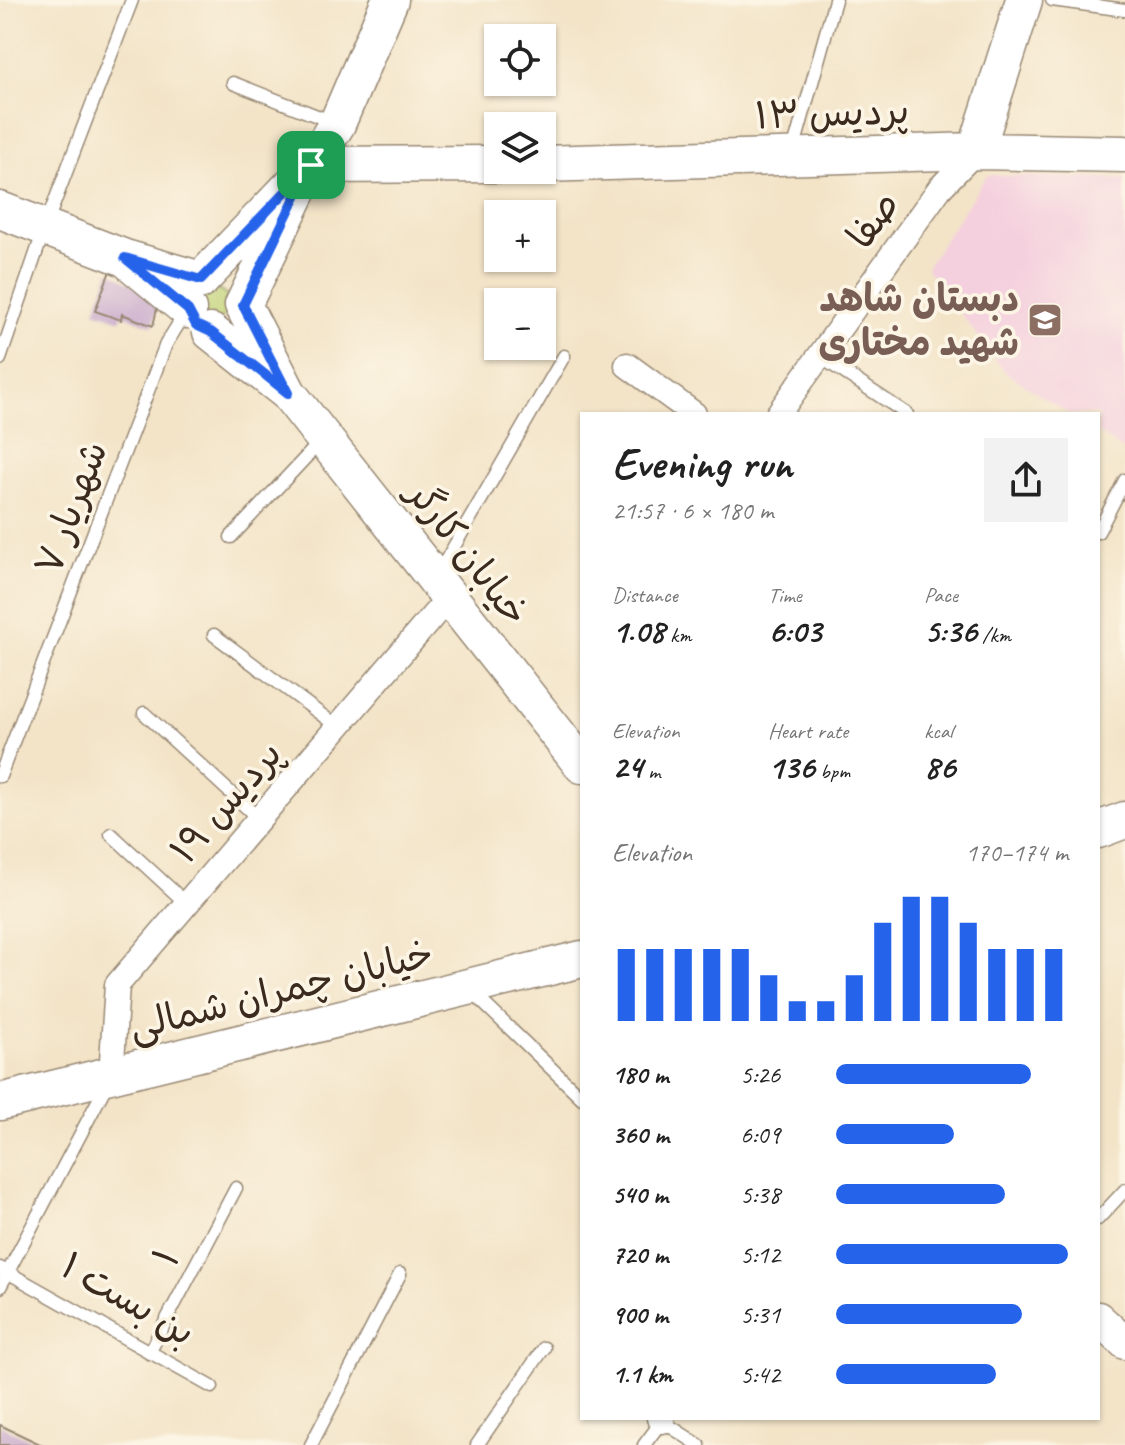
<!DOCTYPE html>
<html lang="en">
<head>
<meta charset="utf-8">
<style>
  body { margin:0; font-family:Caveat,"Playpen Sans Arabic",sans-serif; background:#f2f2f2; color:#222; height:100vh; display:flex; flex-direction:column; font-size:30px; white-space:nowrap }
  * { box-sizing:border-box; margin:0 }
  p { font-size:26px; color:#767676 }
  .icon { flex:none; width:44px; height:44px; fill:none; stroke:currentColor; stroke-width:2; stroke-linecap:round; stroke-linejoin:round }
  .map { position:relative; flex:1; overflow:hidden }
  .drawer { position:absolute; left:580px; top:412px; width:520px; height:1008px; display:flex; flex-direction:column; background:#fff; border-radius:0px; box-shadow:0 2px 6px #0004 }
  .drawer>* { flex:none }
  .buttons { position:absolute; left:484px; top:24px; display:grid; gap:16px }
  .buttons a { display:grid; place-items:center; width:72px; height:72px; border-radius:0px; background:#fff; box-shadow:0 2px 6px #0004; font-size:40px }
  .pin { position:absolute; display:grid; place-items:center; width:68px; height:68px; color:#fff; margin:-34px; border-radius:16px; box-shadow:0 4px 12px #0006 }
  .round { display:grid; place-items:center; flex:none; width:84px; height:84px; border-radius:0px; background:#f2f2f2 }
  .overview { display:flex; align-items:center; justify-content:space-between; height:136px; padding:0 32px }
  h1 { font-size:44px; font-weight:800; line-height:60px }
  .stats { display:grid; grid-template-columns:repeat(3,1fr); gap:12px; height:136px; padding:8px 32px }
  .stats div { display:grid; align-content:center }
  .stats b { font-size:34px; font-weight:800 }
  .stats small { font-size:22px; font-weight:400 }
  .stats p { font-size:22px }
  .chart { height:224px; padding:16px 32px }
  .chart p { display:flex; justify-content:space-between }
  .chart svg { width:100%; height:144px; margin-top:8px; stroke:#2563eb; stroke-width:6 }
  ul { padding:0 32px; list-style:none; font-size:26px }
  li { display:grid; grid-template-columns:128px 96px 1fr; align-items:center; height:60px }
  li i { height:20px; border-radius:10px; background:#2563eb }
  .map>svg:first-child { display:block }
</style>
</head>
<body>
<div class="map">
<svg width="1125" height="1445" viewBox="0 0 1125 1445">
  <rect width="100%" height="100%" fill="#fcf5e5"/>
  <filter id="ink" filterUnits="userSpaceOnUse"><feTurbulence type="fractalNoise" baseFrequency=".0125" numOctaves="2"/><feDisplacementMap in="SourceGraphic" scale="16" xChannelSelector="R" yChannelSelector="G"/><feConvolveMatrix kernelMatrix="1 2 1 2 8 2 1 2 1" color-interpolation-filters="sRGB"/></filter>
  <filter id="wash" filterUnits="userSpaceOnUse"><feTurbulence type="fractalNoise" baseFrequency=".006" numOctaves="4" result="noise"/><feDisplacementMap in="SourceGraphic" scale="32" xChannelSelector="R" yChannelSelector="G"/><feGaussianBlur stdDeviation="1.8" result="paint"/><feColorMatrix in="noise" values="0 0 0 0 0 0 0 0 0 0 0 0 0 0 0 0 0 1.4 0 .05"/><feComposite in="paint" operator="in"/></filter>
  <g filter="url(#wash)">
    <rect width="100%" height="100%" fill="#f3e4c8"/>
    <!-- built -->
    <path fill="#f4cfde" d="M987,175l138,4v272l-27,-18v-19h-29l-64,-42 -79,-104z"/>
    <!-- green -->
    <path fill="#c1d377" stroke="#7e7e4a" stroke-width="2" d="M200 305a15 15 0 1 1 30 0a15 15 0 1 1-30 0Z"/>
    <g id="blocks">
      <!-- building -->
      <path fill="#c4a4ca" d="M110,271l49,29 -6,26 -31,-12 -1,6 -26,-9z
        M0,1425l42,20h-42z"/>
    </g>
  </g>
  <g filter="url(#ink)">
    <use href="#blocks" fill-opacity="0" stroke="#978773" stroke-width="2"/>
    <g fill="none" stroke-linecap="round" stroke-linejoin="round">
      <!-- service casing -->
      <g stroke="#978773" stroke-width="15">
        <path id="service" d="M1052,0l73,10
          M233,83l102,40
          M793,151l42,-151
          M819,356l88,58
          M0,359l45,-132 87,-227
          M1098,532l27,-52
          M231,537l91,-97
          M437,576l127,-220
          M214,635l124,92
          M144,713l115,106
          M0,776l166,-432 20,-32
          M111,834l76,70
          M472,992l110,106
          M1098,1219l27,-29
          M0,1268l212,119
          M0,1287l108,-205
          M149,1353l87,-165
          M311,1445l89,-171
          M477,1445l67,-97
          M644,1445l18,-24 37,24"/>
      </g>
      <!-- minor casing -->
      <g stroke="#978773" stroke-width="27">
        <path id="minor" d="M627,365l67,49
          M778,414l162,-226 36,-37
          M111,1076l6,-91 332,-388
          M659,1418l3,3"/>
      </g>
      <!-- tertiary casing -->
      <g stroke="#978773" stroke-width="35">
        <path id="tertiary" d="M1098,1318l27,25"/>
      </g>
      <!-- secondary casing -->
      <g stroke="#978773" stroke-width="39">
        <path id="secondary" d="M976,151l48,-151
          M542,164l434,-13 149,3
          M311,165l187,-1
          M311,165l26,-41 53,-124
          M0,210l125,48
          M188,310l-63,-52 76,22 110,-115 -68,140 45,88 -77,-61
          M288,393l294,372
          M1098,830l27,-10
          M0,1102l582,-143"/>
      </g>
      <!-- service -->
      <use href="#service" stroke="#fff" stroke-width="12"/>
      <!-- minor -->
      <use href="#minor" stroke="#fff" stroke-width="24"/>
      <!-- tertiary -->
      <use href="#tertiary" stroke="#fff" stroke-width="32"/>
      <!-- secondary -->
      <use href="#secondary" stroke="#fff" stroke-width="36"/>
    </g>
  </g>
  <g fill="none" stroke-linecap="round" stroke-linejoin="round" filter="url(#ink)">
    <!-- route casing -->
    <g stroke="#fff" stroke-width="16">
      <path id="route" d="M311,165l-68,140 45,88 -77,-61 -15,-7 -8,-15 -63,-52 76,22z"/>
    </g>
    <!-- route -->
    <use href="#route" stroke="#2563eb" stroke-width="10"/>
  </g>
  <!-- icons -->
  <defs>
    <g id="school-square" transform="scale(1.8)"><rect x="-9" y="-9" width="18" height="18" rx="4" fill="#8d6e63" stroke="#fcf5e5"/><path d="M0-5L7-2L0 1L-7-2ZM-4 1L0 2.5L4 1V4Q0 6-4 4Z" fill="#fff"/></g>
  </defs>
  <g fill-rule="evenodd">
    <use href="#school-square" x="1045" y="320"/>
  </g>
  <g text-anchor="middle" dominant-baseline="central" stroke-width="7" stroke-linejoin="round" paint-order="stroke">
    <!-- street labels -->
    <g font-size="38" fill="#3b2a1e" stroke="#fcf5e5">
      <text transform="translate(832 113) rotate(-2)">پردیس ۱۳</text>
      <text transform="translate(873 220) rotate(-54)">صفا</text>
      <text transform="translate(71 508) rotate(-69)">شهریار ۷</text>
      <text transform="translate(468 553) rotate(52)">خیابان کارگر</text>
      <text transform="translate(226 802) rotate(-49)">پردیس ۱۹</text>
      <text transform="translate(281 990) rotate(-14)">خیابان چمران شمالی</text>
      <text transform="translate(166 1257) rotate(-62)">۱</text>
      <text transform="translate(128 1299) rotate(30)">بن بست ۱</text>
    </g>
    <!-- education labels -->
    <g font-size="38" font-weight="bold" fill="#785e54" stroke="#fcf5e5" text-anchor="end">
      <text x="1019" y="298">دبستان شاهد<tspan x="1019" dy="44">شهید مختاری</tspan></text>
    </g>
  </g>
</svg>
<div class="buttons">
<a><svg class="icon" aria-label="locate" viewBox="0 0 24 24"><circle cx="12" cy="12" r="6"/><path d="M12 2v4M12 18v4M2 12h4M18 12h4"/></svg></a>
<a><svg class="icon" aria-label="layers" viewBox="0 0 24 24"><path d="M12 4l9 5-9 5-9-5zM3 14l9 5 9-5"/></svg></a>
<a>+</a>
<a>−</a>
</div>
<div class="pin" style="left:311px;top:165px;background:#1e9e55"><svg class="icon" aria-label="arrive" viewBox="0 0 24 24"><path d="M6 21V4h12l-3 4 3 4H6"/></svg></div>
<section class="drawer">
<div class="overview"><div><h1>Evening run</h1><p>21:57 · 6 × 180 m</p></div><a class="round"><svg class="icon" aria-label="share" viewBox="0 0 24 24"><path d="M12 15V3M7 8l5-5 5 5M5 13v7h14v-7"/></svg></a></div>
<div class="stats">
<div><p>Distance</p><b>1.08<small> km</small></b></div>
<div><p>Time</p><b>6:03</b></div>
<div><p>Pace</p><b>5:36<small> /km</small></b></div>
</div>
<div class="stats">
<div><p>Elevation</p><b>24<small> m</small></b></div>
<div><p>Heart rate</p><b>136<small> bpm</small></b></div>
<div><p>kcal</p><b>86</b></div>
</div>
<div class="chart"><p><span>Elevation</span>170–174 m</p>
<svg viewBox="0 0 160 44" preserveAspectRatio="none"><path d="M5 44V22M15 44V22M25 44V22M35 44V22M45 44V22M55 44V30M65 44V38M75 44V38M85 44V30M95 44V14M105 44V6M115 44V6M125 44V14M135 44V22M145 44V22M155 44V22"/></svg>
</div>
<ul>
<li><b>180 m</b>5:26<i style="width:84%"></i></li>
<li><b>360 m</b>6:09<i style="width:51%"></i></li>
<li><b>540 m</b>5:38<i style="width:73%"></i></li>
<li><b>720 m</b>5:12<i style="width:100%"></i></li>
<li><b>900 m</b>5:31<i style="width:80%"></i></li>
<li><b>1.1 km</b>5:42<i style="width:69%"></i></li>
</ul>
</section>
</div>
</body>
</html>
